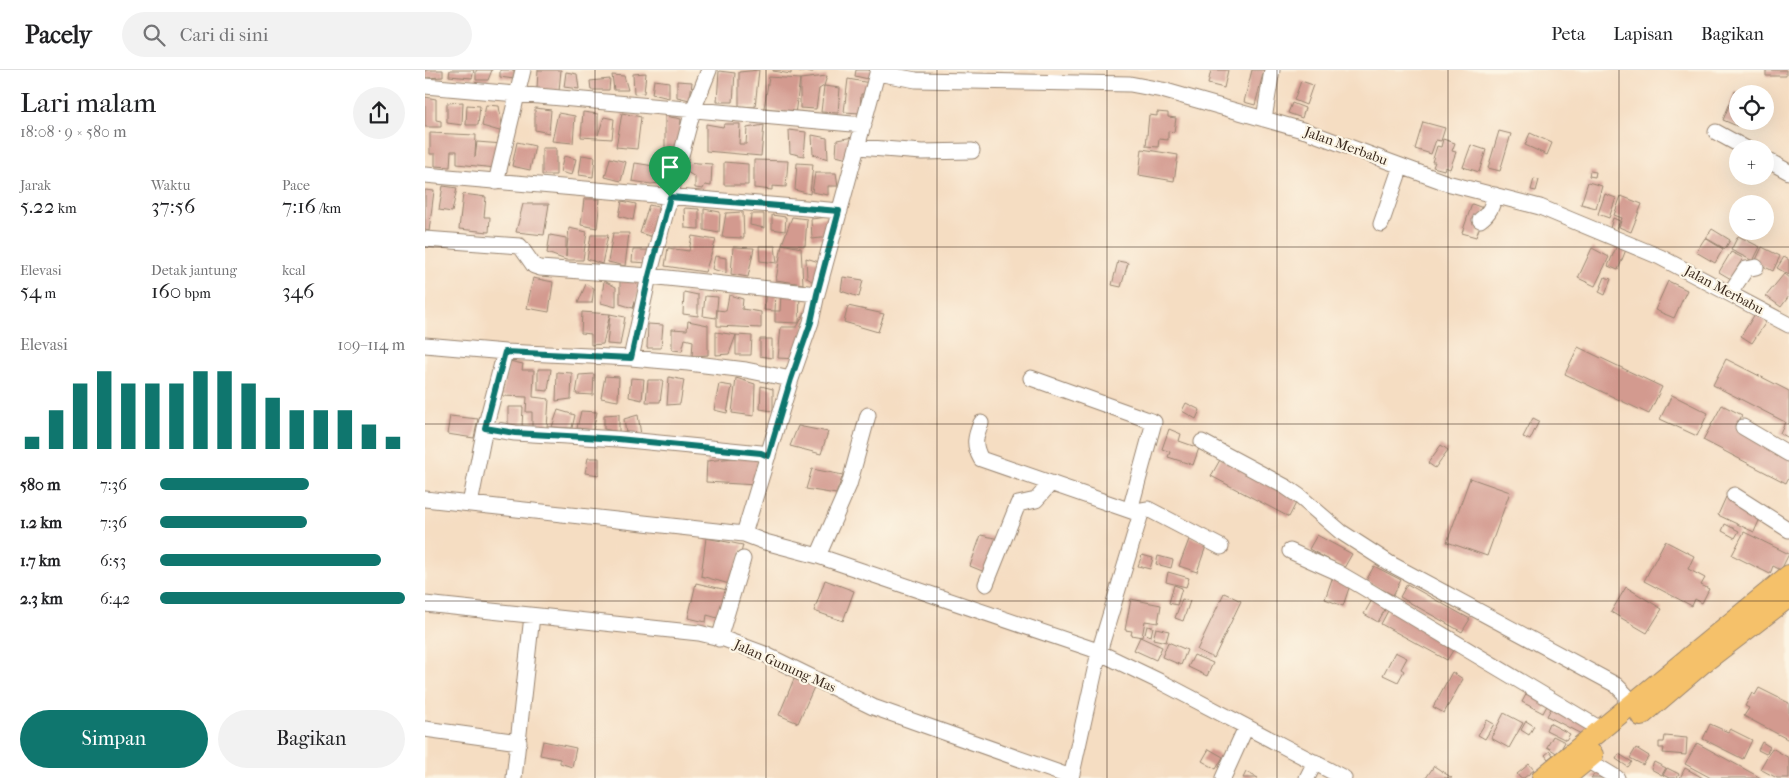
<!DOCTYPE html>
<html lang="id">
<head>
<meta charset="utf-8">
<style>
  body { margin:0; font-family:"IM FELL French Canon",serif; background:#f2f2f2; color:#202124; height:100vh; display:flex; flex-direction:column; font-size:19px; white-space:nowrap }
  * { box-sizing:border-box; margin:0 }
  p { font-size:16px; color:#757577 }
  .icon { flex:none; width:28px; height:28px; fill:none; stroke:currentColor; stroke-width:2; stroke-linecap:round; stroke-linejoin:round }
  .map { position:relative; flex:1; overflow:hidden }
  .sheet { display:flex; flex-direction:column; background:#fff; width:425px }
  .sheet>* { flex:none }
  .fabs { position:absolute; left:1304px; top:15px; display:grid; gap:10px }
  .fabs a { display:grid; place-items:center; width:45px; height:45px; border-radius:50%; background:#fff; box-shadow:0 5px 20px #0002; font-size:25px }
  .pin { position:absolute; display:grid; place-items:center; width:42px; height:42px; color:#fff; margin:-51px -21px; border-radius:50% 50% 50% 0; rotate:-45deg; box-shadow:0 0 5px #0007 }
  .pin .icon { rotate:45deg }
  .round { display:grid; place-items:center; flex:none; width:52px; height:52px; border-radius:26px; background:#f2f2f2 }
  .headline { display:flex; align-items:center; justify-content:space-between; height:85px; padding:0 20px }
  h1 { font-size:28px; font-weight:600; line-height:38px }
  .stats { display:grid; grid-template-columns:repeat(3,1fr); gap:8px; height:85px; padding:5px 20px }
  .stats div { display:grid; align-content:center }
  .stats b { font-size:21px; font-weight:600 }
  .stats small { font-size:14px; font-weight:400 }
  .stats p { font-size:14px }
  .chart { height:140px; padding:10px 20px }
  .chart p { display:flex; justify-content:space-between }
  .chart svg { width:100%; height:90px; margin-top:5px; stroke:#0f766e; stroke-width:6 }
  .cta { display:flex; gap:10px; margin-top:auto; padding:10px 20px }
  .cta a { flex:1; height:58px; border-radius:30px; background:#0f766e; color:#fff; font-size:20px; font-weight:600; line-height:58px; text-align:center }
  .cta a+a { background:#f2f2f2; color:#202124 }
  ul { padding:0 20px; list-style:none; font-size:16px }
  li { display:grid; grid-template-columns:80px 60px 1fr; align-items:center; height:38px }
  li i { height:12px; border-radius:6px; background:#0f766e }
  header { display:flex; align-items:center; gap:30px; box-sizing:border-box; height:70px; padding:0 25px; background:#fff; border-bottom:1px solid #e0e0e0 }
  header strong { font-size:24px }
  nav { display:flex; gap:28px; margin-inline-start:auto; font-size:18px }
  .search { width:350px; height:45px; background:#f2f2f2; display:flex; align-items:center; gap:12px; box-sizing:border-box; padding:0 18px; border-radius:28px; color:#757577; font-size:19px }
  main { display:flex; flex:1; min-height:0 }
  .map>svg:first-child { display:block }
</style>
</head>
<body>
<header>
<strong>Pacely</strong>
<div class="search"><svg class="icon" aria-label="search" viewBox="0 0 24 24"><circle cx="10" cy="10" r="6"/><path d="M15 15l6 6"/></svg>Cari di sini</div>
<nav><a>Peta</a><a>Lapisan</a><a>Bagikan</a></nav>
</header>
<main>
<section class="sheet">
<div class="headline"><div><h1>Lari malam</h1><p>18:08 · 9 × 580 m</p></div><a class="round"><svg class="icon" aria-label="share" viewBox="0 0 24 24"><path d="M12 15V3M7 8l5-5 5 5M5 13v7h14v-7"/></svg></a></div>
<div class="stats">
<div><p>Jarak</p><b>5.22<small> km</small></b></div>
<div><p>Waktu</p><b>37:56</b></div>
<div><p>Pace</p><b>7:16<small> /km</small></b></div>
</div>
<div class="stats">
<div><p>Elevasi</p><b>54<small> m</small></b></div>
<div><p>Detak jantung</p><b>160<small> bpm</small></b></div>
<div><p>kcal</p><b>346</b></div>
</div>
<div class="chart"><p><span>Elevasi</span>109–114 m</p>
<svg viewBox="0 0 160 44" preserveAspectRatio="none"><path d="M5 44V38M15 44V25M25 44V12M35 44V6M45 44V12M55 44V12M65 44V12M75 44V6M85 44V6M95 44V12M105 44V19M115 44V25M125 44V25M135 44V25M145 44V32M155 44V38"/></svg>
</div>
<ul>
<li><b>580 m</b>7:36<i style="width:61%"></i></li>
<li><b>1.2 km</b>7:36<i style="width:60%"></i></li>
<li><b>1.7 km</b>6:53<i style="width:90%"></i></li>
<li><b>2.3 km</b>6:42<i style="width:100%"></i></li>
</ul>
<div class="cta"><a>Simpan</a><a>Bagikan</a></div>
</section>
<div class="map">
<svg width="1364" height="708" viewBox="0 0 1364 708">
  <rect width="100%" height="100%" fill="#fcf5e5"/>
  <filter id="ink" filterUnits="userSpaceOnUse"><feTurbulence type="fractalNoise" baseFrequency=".02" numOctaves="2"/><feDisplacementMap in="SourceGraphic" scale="10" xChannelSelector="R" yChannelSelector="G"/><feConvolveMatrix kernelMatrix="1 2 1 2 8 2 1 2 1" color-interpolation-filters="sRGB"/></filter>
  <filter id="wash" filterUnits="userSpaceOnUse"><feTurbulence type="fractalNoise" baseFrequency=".0096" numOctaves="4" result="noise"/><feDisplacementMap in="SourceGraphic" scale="20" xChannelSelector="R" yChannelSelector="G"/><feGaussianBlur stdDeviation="1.12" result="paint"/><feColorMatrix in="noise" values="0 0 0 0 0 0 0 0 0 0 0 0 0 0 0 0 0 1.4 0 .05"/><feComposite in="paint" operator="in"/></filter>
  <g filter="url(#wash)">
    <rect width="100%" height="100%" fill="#f5ddc2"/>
    <g id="blocks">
      <!-- building -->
      <path fill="#d39a8f" d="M0,0h18v7l-18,1z
        M25,0h24l-2,8 -23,-2z
        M51,0h16l-4,10h-12z
        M75,0h14v9l-14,-2z
        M113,0h23l-2,21 -22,-2z
        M334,0l-4,37 -16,-1v-34z
        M348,0h18v4l-18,-3z
        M374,0h14v2l-14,-1z
        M431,0h19l-2,10 -18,-4z
        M786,0h17l-4,18 -16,-4z
        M827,0h12l-9,35 -11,-3z
        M1341,0h20v6h-20z
        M294,1l16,2 -2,29h-16z
        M141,2l11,2 2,15 -15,-2z
        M221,3l-2,20 -10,1 -1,-20z
        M187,5l12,1 4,14h-14z
        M402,6l-3,10 -5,3 -3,20 -16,-1v-29l-5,35 -31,-6 5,-31 31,2z
        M185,9l-1,11h-18l-1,-9z
        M423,9l22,4 -2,11h-7l-1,19 -16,-1z
        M229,10l15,2v16l-17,-4z
        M252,11l15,1 -2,18 -13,-3z
        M876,11l12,4 -7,20 -12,-5z
        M399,16l16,2 -2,25 -17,-1z
        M1310,21l7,3h-5v27h2l-2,5 -14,-6z
        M0,27l11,2v21l5,1v6h-16z
        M38,32l-1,23 -15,-2v-20z
        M867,33l13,5 -3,10 -14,-5z
        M42,35l13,1 -2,19h-12z
        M61,35l13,1 4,26 -21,-6z
        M110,38l16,2 -2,23 -14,-3z
        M158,42l15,2v21l6,-18 10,2 -2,20 -31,-2z
        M732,42l11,1v4l8,1 -2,14 -6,-1v9l-9,-1 -1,8 -12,-1 3,-31 8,1z
        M133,43l17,3 -2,27 -21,-2z
        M197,43l19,4 -4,32 -21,-2z
        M240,46l16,3 -2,31 -14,-1z
        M998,52l22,6 -4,13 -5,-1 -5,14 -16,-5z
        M281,54l17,3 1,-3h16l-1,20h7l1,-16 17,-3 -3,31 -55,-5z
        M364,60l17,2 -2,24 -14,-3z
        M1074,61l12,3 -11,37 -12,-3z
        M5,63l46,2 -1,22 2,-15 26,2 -7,24 -39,-4v-13h-6l-1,16 -15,-1v-12h-5z
        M1105,63l22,10 -5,12 -22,-10z
        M387,65l15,3 1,21 -15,-5z
        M428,67l-1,23 -16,-4 1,-16z
        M1018,69l12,4 -3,8 4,1 -6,17 -5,-2 -1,3 -11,-3 2,-5h-3l5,-16 4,1z
        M92,72l18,4 -5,24 -18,-4z
        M1046,75l15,5 -7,22 -16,-5z
        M117,78h14v27h-14z
        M717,79l36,6 -4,26 -35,-6z
        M232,82l11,2 7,9 -5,19 -19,2 -19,-3 3,-18 19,3z
        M157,85l13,2 -2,20 -14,-2z
        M139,86l12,3 -4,16 -12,-3z
        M185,88l16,4 -5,19 -16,-4z
        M329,90l34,1 -2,26 -14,-1v4l-18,-2z
        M259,92l28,2 -1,22 -6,-1 -2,4 -8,-1v-11l-8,-5z
        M299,92l24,2v21h-24z
        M372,93l16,1 -3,30 -15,-4z
        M1165,101l6,1 -1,5 -6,-1z
        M390,103h21l2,13h-10v9l-16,-3z
        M1109,109l5,1 -3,11 -5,-1z
        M1163,112l14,4 -6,22 -15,-4z
        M18,116l14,2 -5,24 -13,-2z
        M0,120l9,1 -5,40 -4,-1z
        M38,124l23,3 -2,20h6l-1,15 -30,-3z
        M1180,124l11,4 -7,20 -11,-4z
        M1196,126l21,8 -11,28 -12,-5 3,-9 -8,-3z
        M159,129h16l-3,29 -16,-3z
        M197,131l14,3 -3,16 -14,-4z
        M98,134h26l-5,31 -28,-3z
        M1047,134l14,5 -10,28 -14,-4z
        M224,135l9,2 -2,31 -16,-5z
        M259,138l15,1v20l-14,-1z
        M279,139l16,3 -1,21 -15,-3z
        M318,142l1,26 -22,-1 4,-24z
        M326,144h13v14l-14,-3z
        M347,145l14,2 -1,14 -13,-2z
        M411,146l-5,21 -19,2 -1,-20z
        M367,147l15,2 -2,27 -23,-2z
        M1188,148l7,3 -4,10 -6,-3z
        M144,158l18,4 -4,28h-17l-19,-7 3,-18 16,3v19z
        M1287,159l18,11 -5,9 -19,-11z
        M188,163h16l-4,33 -17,-4z
        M166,165h17l-6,29 -15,-5z
        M267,166l24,4 -11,32 -40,-6 3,-18 21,3z
        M1313,166l22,11 -7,14 -22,-11z
        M1280,168l18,11 -8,14 -19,-11z
        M1193,173l9,4 -9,23 -10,-4z
        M357,174l19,4 2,36 -27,-4z
        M334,176h16l2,17 -17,-2z
        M308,177l21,1 -6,29 -17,-3z
        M1337,177l18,9 -7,15 -18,-9z
        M1167,178l17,9 -14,29 -17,-8z
        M208,180h17v13l-18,-1z
        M1306,182l12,6 -12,21 -12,-7z
        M290,186l11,2v15l-14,-4z
        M1359,187l5,3v15l-12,-7z
        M381,188l13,4 -1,23 -11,-7z
        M693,191l10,2 -7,24 -9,-2z
        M1359,204l5,4v18l-8,11 -15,-11z
        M418,207l20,3 -4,17 -18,-6z
        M1180,207l6,2 -6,16 -6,-3z
        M108,208l20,4 -4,30 -22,-4z
        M218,210l-10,28 -13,-4v-23z
        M179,211l12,6v20l-15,-4z
        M1243,211l19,9 -13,28 -19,-8z
        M161,214l8,4 -2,15h-14z
        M259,222l14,3v21l-15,-2z
        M341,222l10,1 -1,18 -11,-1z
        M356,224l19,1 -1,28 -24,-1v-11h5z
        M304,225l14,4 -1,10 19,3v16l-44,-2v-16l9,1z
        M280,226l13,1 -2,21 -13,-2z
        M385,233l-13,56 -19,-1 3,-31h16z
        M423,236l36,8 -6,18 -34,-10z
        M157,242l28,2 15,3 -5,28 -13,-1 3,-30 -7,30 -12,1v-11l-10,-1z
        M1330,244l11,8 -14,21 -11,-7z
        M263,251l20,4v30l-16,1 1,-15 -8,-2 -3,12 -10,-1v-21l15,1z
        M223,254l15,1 -2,23h-14z
        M291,262l20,3 -7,19 -13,1z
        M311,265l16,1 -1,19h-15z
        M335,269h12v19l-12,-2z
        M1153,277l84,40 -13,27 -84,-40z
        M1301,289l63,32v47l-9,-5 5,-11 -72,-37z
        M84,291l14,3 -1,6h12l-1,27 16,2 -2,29h-15v-16h-6l1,-15 -25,-1z
        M113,299h13l-3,22 -10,-1z
        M132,302l15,1 -1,26 -15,2z
        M169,304l-1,21 -17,-1 3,-19z
        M180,306l14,1 -1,24 -17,-3z
        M244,307l15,3 -4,24 -13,1z
        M206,308l13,1 -2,21 -13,-3z
        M311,308l19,6 -1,32 -22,-3z
        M223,310h15l-3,22h-14z
        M294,314l13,2 -5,27 -13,-3z
        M336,316l12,3v22l-13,-2z
        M1247,325l36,18 -11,23 -37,-17z
        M761,333l14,7 -4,9 -14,-8z
        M1297,335l20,10 -6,12 53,28v22l-3,6 -83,-43z
        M83,337h15l-1,20 -14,-1z
        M133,340l17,5 -3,13 -20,-1z
        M156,341l16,1 -4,18 -16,-2z
        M194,344v18l-15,-3v-14z
        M213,345l3,20 -15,-1 -2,-15z
        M25,346l28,3 -4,19 -27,-4z
        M1108,348l6,3 -9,19 -7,-3z
        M373,356l30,6 -7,22 -31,-8z
        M744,359l12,5 -2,7 20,7 -6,17 -25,-8 2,-5 -8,-3z
        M1016,375l7,5 -13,18 -7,-5z
        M333,385l-2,30 -50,-3 1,-21z
        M163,388h11v17l-14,-2z
        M796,388l77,41 -9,18 -78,-41z
        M387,399l31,6 -7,19 -30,-5z
        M1045,408l40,14 -23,64 -40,-14z
        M1301,427l36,17 -8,18 -36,-17z
        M1300,454l14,7 -4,7 -13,-7z
        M1319,462l45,22 -8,16 -8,-4 -3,8 -38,-19z
        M556,465l18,4 -12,34 -17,-7z
        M892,465l35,19 -8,14 -35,-19z
        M765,467l17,6 -10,29 -18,-6z
        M281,468l37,7 -10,40 -32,-9z
        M1240,471l29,15 -6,13 17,9 -4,7 8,4 -7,14 -7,-4 -3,7 -48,-25z
        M717,485l11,3 -3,11 -12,-3z
        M733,486l15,4 -2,8 -15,-4z
        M949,496l27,14 -8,15 -27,-14z
        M743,502l21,6 -3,9 -20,-5z
        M907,509l18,6 -7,21 -18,-7z
        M400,510l29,11 -11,30 -29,-10z
        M271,513l31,7 -6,29 -14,-4 -1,7 -18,-4z
        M982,514l63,35 -8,13 -62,-35z
        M749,515l8,3 -5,17 -8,-2z
        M1201,517l36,22 -15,24 -36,-21z
        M799,523l17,8 -27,57 -17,-8z
        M948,528l14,8 -9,16 -14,-8z
        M706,529l30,6 -3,18 -13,-2 -3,16 -11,-2 1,-4 -7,-1z
        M757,529l8,2 -7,20 -8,-3z
        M965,537l67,37 -10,16 -66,-36z
        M722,556l6,1 -2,9 -6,-2z
        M731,558l13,3 -3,11 -13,-3z
        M715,567l22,10 -6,13 -22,-10z
        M743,572l19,8 -6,15 -19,-8z
        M970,582l12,6 -6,11 3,2 -6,11 -15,-7z
        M769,585l19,8 -6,13 -19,-9z
        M1027,602l11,7 -19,34 -11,-6z
        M369,609l20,8 -16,36 -19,-8z
        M1334,618l30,15v37l-45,-24 5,-8 -4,-2 7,-13 3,2z
        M1104,619l21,11 -7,13 -21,-11z
        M1128,635l36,19 -6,11 -36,-19z
        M1079,643l19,10 -14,25 -18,-10z
        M1062,650l7,4 -9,15 -7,-4z
        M1101,651l8,5 -5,9 -8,-5z
        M1124,653l21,11 -4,6 -20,-10z
        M1285,654l18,8 2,-3 22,11 -9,19 -40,-20z
        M1128,666l12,6 -7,12 -11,-7z
        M1240,666l22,2 -1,17 -23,-2 1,-5h-5v-6h5z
        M118,671l33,7 -4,19 -12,-4v-4l-20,-4z
        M1337,672l8,5 -4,7 -8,-4z
        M1272,673l64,35h-50l-26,-14z
        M1211,678l13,8 -6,9 -13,-7z
        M1347,678l17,10v20h-12l-17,-9z
        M784,679l14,8 -7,12 -14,-8z
        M1125,681l3,4 -5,4 -3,-4z
        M1194,684l13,8 -4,5 -12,-8z
        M1229,692l12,6 -4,7 -11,-6z
        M1104,694l5,6 -10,8h-4l-3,-4z
        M1009,696l18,12h-26z
        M1242,698l12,6 -2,4h-8l-6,-3z
        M1260,698l18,10h-23z
        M1173,700l11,8h-18z
        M821,702l12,6h-15z"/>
    </g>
  </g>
  <g filter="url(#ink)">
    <use href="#blocks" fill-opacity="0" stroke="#988470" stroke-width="1"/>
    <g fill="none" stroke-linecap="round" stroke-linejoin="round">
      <!-- minor casing -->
      <g stroke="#988470" stroke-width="17">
        <path id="minor" d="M453,0l-61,224 -6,28 -20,57 -47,155 21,8 53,14 274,93 71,34 181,95
          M452,3l39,7 214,4 32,6 144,41 141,52 93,24 120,50 129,68
          M0,16l439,39
          M839,49l8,-49
          M1291,62l31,17
          M433,77l64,5 50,-1
          M1340,89l24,13
          M0,105l415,36
          M71,112l27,-112
          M1055,150c10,-7 12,-14 15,-25
          M956,154l20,-58
          M0,169l95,7 14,20 6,2 109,8 168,18
          M1305,223l16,-24 10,-2
          M0,275l80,7 126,6 57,5 58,7 45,9
          M80,282l-20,76 30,5 103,6 143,14 7,3
          M206,288l18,-82 44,-166 16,-40
          M606,308l123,44 -24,88
          M556,353c-6,14 -8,22 0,36l156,54
          M1318,357l46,27
          M777,372l84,45 13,9 42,36 48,31 227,122 10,10 -1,16
          M1309,425l55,35
          M0,429l319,35
          M45,434l15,-76
          M865,481l47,21 24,14 241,144
          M393,486l31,-71 19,-70
          M561,514l32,-80 18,-4 15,-17
          M0,534l274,29 25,6 38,14 111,54 198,70
          M294,569l24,-80
          M0,659l94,13
          M1162,690l30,18
          M89,708l18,-162
          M646,708l28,-126 43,-142 6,-1 73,38
          M798,708l23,-51
          M882,708l8,-16"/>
      </g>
      <!-- major casing -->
      <g stroke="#988470" stroke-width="22">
        <path id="major" d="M1216,646l62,-53 86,-66
          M1117,708l247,-203
          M1140,708l28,-23"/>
      </g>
      <!-- minor -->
      <use href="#minor" stroke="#fff" stroke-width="15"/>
      <!-- major -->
      <use href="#major" stroke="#f5c16b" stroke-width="20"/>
    </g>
  </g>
  <g fill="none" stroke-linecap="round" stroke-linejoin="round" filter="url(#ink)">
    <!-- route casing -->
    <g stroke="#fff" stroke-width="10">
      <path id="route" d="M245,127l169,14 -22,83 -6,28 -20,57 -23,77 -7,-3 -143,-14 -103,-6 -30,-5 20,-76 126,6 18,-82z"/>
    </g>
    <!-- route -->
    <use href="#route" stroke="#0f766e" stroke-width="6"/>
  </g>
  <!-- grid -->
  <path fill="none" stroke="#3b2a1e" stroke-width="1" stroke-opacity="0.55" d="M170,0v708M341,0v708M512,0v708M682,0v708M852,0v708M1023,0v708M1194,0v708M0,177h1364M0,354h1364M0,531h1364"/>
  <g text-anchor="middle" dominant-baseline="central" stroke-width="4.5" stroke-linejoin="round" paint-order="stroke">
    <!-- street labels -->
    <g font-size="14" fill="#3b2a1e" stroke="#fcf5e5">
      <text transform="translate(921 76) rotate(20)">Jalan Merbabu</text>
      <text transform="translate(1299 220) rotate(28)">Jalan Merbabu</text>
      <text transform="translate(360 596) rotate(24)">Jalan Gunung Mas</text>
    </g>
  </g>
</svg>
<div class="fabs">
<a><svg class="icon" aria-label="locate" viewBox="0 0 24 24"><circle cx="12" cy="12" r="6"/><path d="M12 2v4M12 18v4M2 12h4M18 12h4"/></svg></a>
<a>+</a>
<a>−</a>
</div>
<div class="pin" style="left:245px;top:127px;background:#1e9e55"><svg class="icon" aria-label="arrive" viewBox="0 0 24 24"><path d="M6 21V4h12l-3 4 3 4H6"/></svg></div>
</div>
</main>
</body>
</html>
